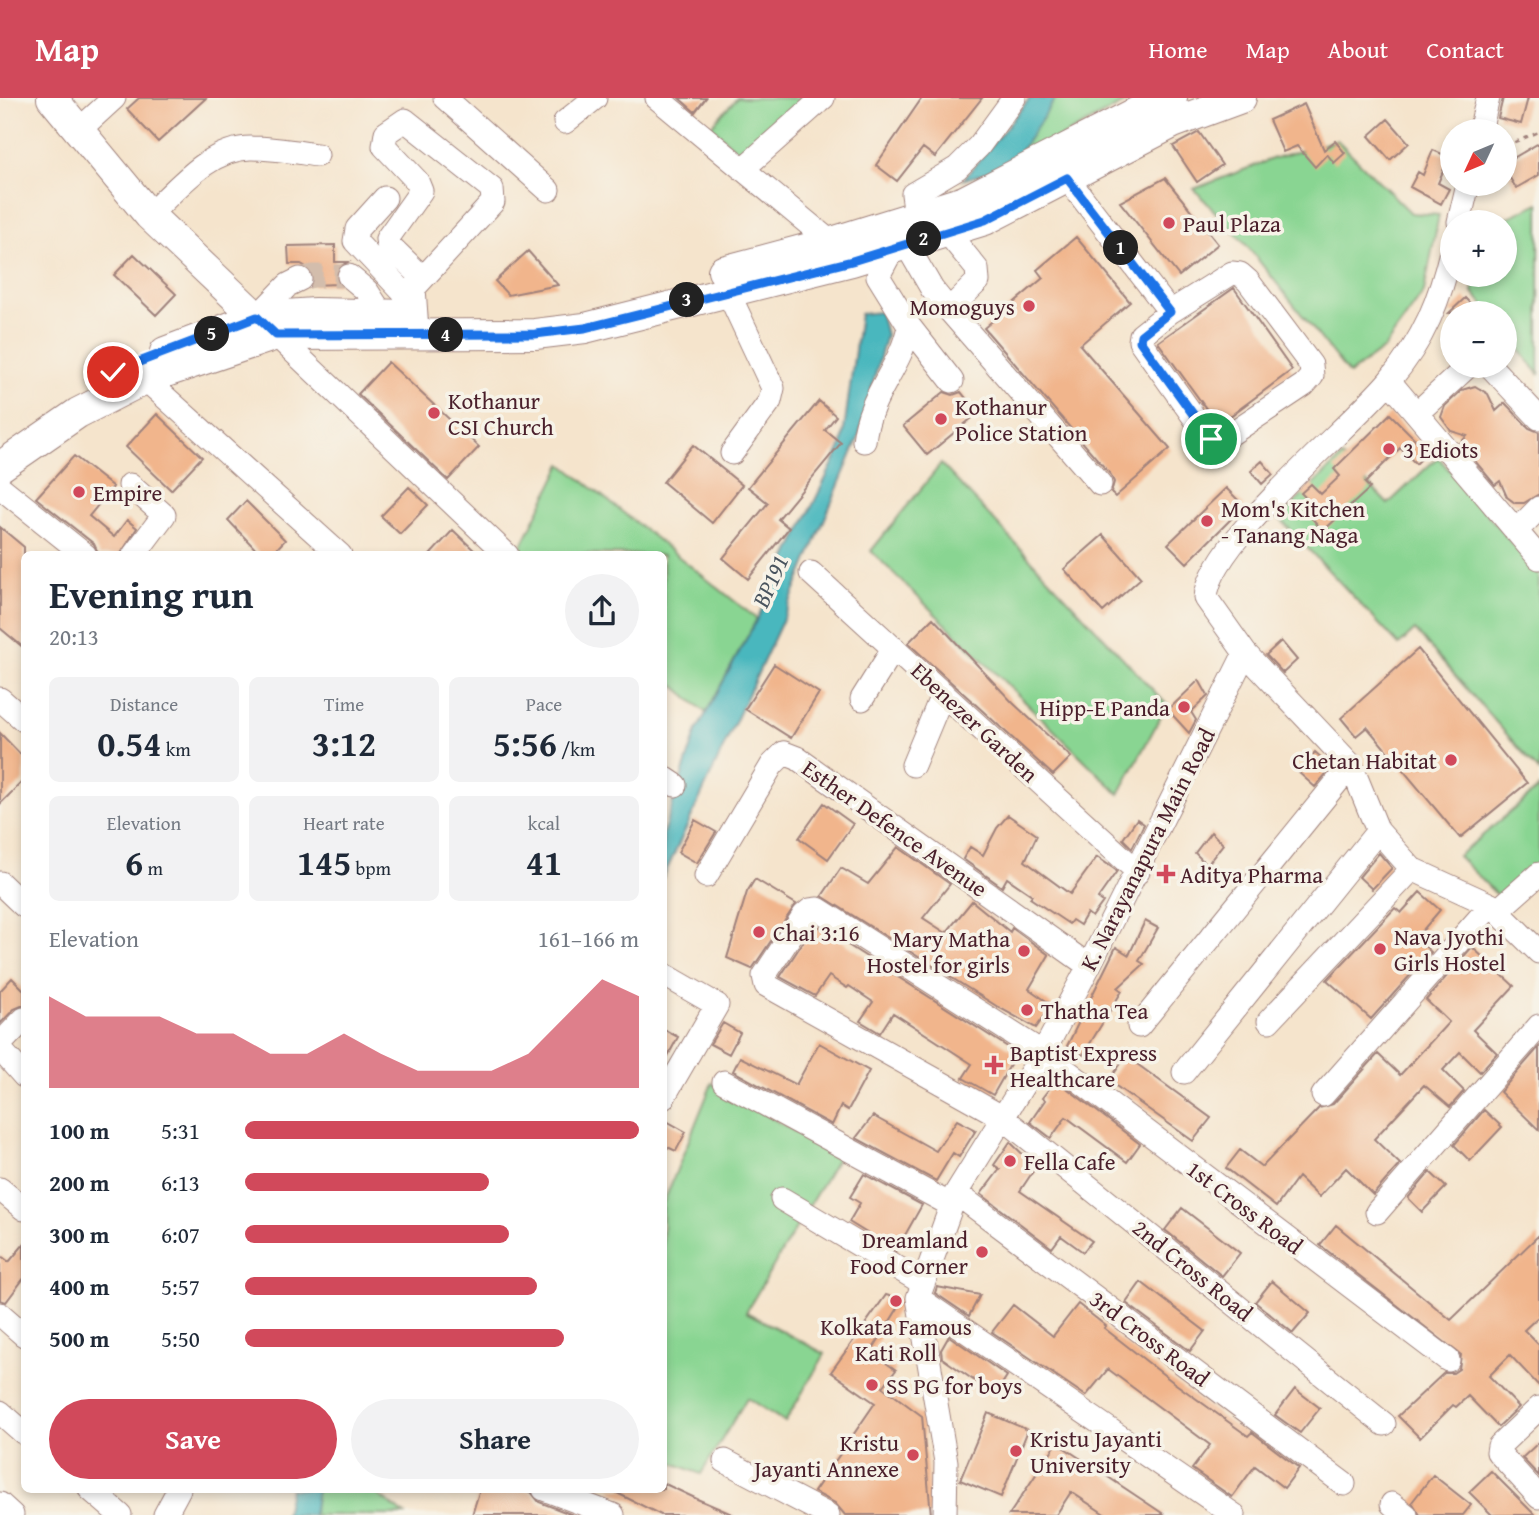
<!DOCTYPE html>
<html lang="en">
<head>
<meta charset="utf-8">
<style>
  body { margin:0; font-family:"Gentium Book Plus",serif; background:#f2f2f3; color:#1f2937; height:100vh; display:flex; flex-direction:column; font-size:26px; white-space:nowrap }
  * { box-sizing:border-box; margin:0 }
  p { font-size:23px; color:#747a83 }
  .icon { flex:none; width:38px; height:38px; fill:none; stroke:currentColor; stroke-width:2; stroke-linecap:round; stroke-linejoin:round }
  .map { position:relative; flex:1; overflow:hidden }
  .side { position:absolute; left:21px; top:453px; width:646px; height:942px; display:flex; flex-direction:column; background:#fff; border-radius:10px; box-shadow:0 4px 10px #0003 }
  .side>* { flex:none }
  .needle { width:46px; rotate:226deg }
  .fabs { position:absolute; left:1440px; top:21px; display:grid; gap:14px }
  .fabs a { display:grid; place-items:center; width:77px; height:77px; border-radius:50%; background:#fff; box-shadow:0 4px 10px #0003; font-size:35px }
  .pin { position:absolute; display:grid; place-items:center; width:60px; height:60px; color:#fff; margin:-30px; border:4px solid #fff; border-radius:50%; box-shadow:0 2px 7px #0007 }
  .km { position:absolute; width:35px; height:35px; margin:-18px; border-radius:50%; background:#222; color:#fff; font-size:19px; line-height:35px; text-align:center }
  .round { display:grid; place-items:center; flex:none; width:74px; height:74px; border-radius:37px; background:#f2f2f3 }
  .summary { display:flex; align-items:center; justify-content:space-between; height:119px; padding:0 28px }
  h1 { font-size:38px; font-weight:700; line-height:52px }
  .figures { display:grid; grid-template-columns:repeat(3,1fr); gap:10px; height:119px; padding:7px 28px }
  .figures div { display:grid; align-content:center; border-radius:10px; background:#f2f2f3; text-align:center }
  .figures b { font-size:35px; font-weight:700 }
  .figures small { font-size:19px; font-weight:400 }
  .figures p { font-size:19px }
  .chart { height:196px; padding:14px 28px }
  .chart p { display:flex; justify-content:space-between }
  .chart svg { width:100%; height:126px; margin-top:7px; fill:#d1495b; opacity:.7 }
  .cta { display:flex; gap:14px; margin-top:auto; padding:14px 28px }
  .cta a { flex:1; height:80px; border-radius:42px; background:#d1495b; color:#fff; font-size:28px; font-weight:700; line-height:80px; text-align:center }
  .cta a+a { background:#f2f2f3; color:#1f2937 }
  ul { padding:0 28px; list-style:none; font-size:23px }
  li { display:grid; grid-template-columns:112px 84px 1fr; align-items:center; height:52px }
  li i { height:18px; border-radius:9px; background:#d1495b }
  header { display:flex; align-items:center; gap:42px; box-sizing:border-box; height:98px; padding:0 35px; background:#d1495b; color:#fff }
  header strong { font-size:33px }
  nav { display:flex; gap:38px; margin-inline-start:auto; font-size:24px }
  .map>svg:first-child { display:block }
</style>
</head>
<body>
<header>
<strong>Map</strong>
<nav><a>Home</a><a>Map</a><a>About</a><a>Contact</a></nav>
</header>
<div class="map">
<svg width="1539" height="1417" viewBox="0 0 1539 1417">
  <rect width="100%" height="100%" fill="#f7f3e8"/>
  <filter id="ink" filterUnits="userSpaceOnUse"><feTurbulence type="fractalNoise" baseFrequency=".0143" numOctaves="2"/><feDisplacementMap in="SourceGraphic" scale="14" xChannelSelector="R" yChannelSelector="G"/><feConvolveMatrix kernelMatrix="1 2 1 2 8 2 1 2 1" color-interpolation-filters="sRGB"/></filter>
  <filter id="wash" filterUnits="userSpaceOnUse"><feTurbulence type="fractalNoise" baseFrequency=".00686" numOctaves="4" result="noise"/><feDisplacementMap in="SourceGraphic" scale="28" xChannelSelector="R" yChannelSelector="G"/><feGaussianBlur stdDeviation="1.57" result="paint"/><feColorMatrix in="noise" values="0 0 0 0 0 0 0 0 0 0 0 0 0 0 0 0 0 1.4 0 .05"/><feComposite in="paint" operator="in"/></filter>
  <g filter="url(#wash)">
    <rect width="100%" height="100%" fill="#f5e4cc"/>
    <!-- green -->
    <path fill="#89d592" stroke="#6a7a5e" stroke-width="2" d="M737,0h72l-66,59 -32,-31z
      M1056,0h77l-121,66z
      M1337,42l74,73 28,2 -15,77 -40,56 -35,26 -102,-128 -53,-57 78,-30z
      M1539,105v171l-34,-42v-19h-15l-17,-21 3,-17h29v-53h-7z
      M1342,359l46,47 50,-47 101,118v196l-124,-141 -16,15 -120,-127z
      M562,366l195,155 -51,94 -43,-37v-121l-145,-2z
      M941,366l226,241 -48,89 -248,-243z
      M1539,690v75l-41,33 -40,-40z
      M712,985l126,74 -92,155 79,42 -40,68 -38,-24 -46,76 -38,-15v-255z
      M317,1391h53l35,26h-92z"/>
    <!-- water -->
    <path fill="#48b7be" stroke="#496b74" stroke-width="2" d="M1030,0h26l-44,66 -49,16z
      M880,214l6,23 -28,104 -75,180 -120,259v-45l34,-103 60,-111 85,-174 18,-131z
      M290,1391h27l-4,26h-28z"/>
    <g id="blocks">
      <!-- building -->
      <path fill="#f1b58c" d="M139,0h67l-48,44 -31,-33z
        M679,0h27l-11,14z
        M922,0h60l-47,59 -12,-9 -26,33 -21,-16z
        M1503,0h25l-7,26 -23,-6z
        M1304,6l20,46 11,-9 10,12 -11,10 -7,-9 -12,13 -18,-21 -14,6 -14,-32z
        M1388,21l21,24 -19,17 -21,-24z
        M1199,34l23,33 -25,17 -24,-36z
        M1539,45v32l-23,13 -11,-18v-7z
        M1433,52l16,7 -11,26 11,6 -8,15 -31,-17 8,-15 5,3z
        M1165,80l53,66 -39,32 -59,-74z
        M1076,139l54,65 -50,43 90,104 -55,48 -4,-4 3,-11 -3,-7 -127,-147 59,-50 -6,-8z
        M335,147v17h13l-9,5 -4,6 3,11 -26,1 1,-12 -5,-5 -7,-4h-12l-1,-18z
        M528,153l30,34 -50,10 -13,-14z
        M134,156l42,40 -20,21 -42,-40z
        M1234,190l58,82 -74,55 -60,-83z
        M1465,200l14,15h-30z
        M388,264l91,85 -31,33 -90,-86z
        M1475,288l13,8 8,17 9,-8 24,25 10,4v62l-15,9h-9l-8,-6 -7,-16 -5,4 -35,-42 7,-7 -16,-5 -10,-14 4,-11 17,-16z
        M944,294l9,3 8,-3 17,21 -51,42 -24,-29z
        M819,303l17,15 -11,14 16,13 -63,76 11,9 -41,51 -25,-21 45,-55 -20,-16z
        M157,316l45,43 -31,33 -45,-43z
        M1390,316l38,38 -12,12 -16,-16 -35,35 5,5 -47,43 -19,-22 7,-6 -10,-10 10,-9 10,10 19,-18 -6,-7z
        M693,347l49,40 -30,38 -49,-41z
        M74,358l39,31 -24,29 25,21 13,-17 10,8 -17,27h-21l-5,-11 -58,-46z
        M1262,363l11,13 -11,10 -11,-13z
        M409,389l19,18 -28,29 -19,-18z
        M1226,390l18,18 -57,57 -19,-19z
        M246,403l39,39 -14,15h-10l-33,-35z
        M0,429l24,20v101l-24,-20z
        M453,432l26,25h-49z
        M1103,437l38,43 -38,34 -39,-43z
        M933,520l80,85 58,54 -18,18 -145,-132z
        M1281,543l16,19 -14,13 -17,-18z
        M1418,551l109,134 -67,55 -93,-111 -11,9 -15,-18z
        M774,566l45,29 -28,45 -46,-29z
        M1199,582l9,16 -17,16 5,8 -7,13 -21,-23z
        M0,635l24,25v22l-24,24z
        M1315,654l17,15 -17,20 -17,-15z
        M824,705l29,21 -25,35 -29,-21z
        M1008,717l29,20 -12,26 45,33 27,-37 20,14 -19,27 5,4 -11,15 -5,-4 -7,12 -8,-5 -3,4 -39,-26 2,-3 -25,-17 -5,9 -39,-28 7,-12 13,8 14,-27z
        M1137,721l7,5 -12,24 -9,-9z
        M695,722l21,12 -19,31 -19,-11z
        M1211,734l12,12 -16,21 -12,-12z
        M898,749l52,37 -27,34 23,15 26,-32 38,31 2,-4 37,27 -20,34 23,16 -16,23 -38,-21 -176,-111 19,-28 27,16z
        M1379,755l13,15 -20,21 -13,-12z
        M755,781l41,25 -44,65 -25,-11 20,-66z
        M1420,794l20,18 -24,28 15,14 -60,67 -44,-39 68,-72 6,5z
        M1145,823l13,7 -19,33 5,3 -26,24 4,3 -39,64 -16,-9 49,-99 13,8z
        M815,826l202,129 -24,42 -30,-17 9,-14 -79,-51 -13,20 -20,-12 13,-19 -24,-16 -2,2 -18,-12 -14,20 -35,-19z
        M1472,849l42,39 -41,44 24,23 -17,19 -20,-20 -17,18 21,21 -14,16 -26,-22 -50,54 26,25 -27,31 -27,-27 -27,29 -21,-20 -22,30 -50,-39 14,-18 22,17 57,-59 14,-4 45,-50 22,21 49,-53 -23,-22z
        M12,880l12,12v15l-10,4 -14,15v-33z
        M723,925l17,10 -11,21 -19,-10z
        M663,931l15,8 -15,28z
        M819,945l50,28 -21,39 -7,-4 -9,19 -99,-54 7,-14 56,28z
        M1539,949v83l-39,-38z
        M1126,958l85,62 -18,23 -84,-60z
        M1056,982l84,64 -13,18 -61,-45 -15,21 -21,-16 15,-22 -3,-2z
        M1484,1012l18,17 -32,34 -16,-16z
        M873,1018l63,35 21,-31 19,10 -17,27 -6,-4 -17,28 -80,-43z
        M663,1021l23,13 -10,19 -13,-6z
        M1010,1044l26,25 -16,24 72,50 -9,11 -22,-16 -9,12 -71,-54 19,-25 -6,-4z
        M1430,1074l16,15 -24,25 -14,-14z
        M864,1076l58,31 -26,46 -47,-29 11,-19 -10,-6z
        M1182,1110l58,45 -18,23 -57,-46z
        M1336,1127l115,95 88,-85v81l-15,14 15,15v41l-29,-31 -21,21 30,31 -21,20 -30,-31 -12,11 -3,-2 -33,33 -22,-22 46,-43h9l6,-4 2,-14 -141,-110z
        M24,1146v34l-18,24 -6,-2v-45l9,7z
        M1272,1183l38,32 -17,20 -38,-31z
        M1141,1184l64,49 -15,20 -64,-48z
        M937,1189l43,8 -11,21 -34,-23z
        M886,1197l17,5 -32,52 25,18 -13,17 39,29 9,99h-86l-10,-12 -21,-11 61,-89 -44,-31z
        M1078,1206l28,22 -2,2 69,54 75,54 4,-4 47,36 -15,20 -29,-22 -23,31 -40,-28 18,-24 -102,-76 -22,27 -94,-64 21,-27 40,31z
        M949,1238l58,40 -12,19 -53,-37 -1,-8z
        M1295,1291l25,19 -20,25 -25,-18z
        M988,1315l40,17 -27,67 -41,-17z
        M1539,1344v34l-17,-18z
        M1057,1345l108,72h-59l-35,-23 -15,23h-47z
        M1491,1373l44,44h-43l-23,-23z
        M1433,1377l38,30 -8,10h-43l-8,-13z
        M663,1385l34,16 37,16h-73l-52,-26h54z
        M480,1391h41l10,3 8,10 34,13h-101z"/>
    </g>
  </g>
  <g filter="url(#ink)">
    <use href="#blocks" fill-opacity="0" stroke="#a0827c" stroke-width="2"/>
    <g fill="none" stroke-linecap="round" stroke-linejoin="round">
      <!-- minor-tunnel -->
      <path stroke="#d3bdac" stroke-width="23" stroke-dasharray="23 11" stroke-linecap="butt" d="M300,181l13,-3h36"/>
      <!-- minor casing -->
      <g stroke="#a0827c" stroke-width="25">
        <path id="minor" d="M445,0l103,92
          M657,0l182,151
          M565,24l30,-24
          M78,33l36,-33
          M1480,33l8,-33
          M744,70l79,-70
          M1067,80l103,134
          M385,100l-28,31 -2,12 47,50 11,5
          M149,117c28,-26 61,-68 103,-67 21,0 44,4 65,7
          M916,118l-3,-22 44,-26 22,-22 35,-48
          M1459,124l9,-38
          M947,134l30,37 1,12 -29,29
          M906,146l26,45 17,21 151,174
          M893,150l-15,28 31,50 43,55
          M1232,175l8,1 8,7 63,84 1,11 -8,9 -84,56 -14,-7 -66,-93 1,-6 29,-23z
          M349,178l18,15 15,23
          M727,192l46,98 -3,13 -38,52
          M257,219l31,-32 12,-6
          M417,232l-3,-42 79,-86 -1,-13 -87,-69 -19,13 -2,13 33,35 4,10 -34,48 1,5 35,34
          M276,237l231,220
          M1490,268l49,52
          M145,281l195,176
          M1389,283l150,177
          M1417,315l51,-47
          M864,343c5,-48 37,-72 45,-115
          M130,387l34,30 -30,40
          M0,389l85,68
          M1516,433l23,-23
          M811,475l327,299
          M1245,555l106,112 27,66 34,38 79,36 48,47
          M0,601l24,21
          M862,601l32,-51
          M913,667l30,-72
          M663,679l12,8
          M706,778l66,-111 12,-12 13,5 292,208
          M0,785l24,23
          M1497,813l42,-37
          M663,876l54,31 -54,93
          M1269,923l143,-152
          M1139,928l212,-261
          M0,950l1,-5 23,-24
          M0,951l24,27
          M1184,974l194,-241
          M724,984l227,123
          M1323,997l168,-190
          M0,1091l24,20
          M956,1095l388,291
          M782,1101l141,84
          M1377,1114l162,-186
          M918,1200l316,217
          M0,1216l24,21
          M1539,1310l-40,38 -1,6 41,45
          M0,1314l24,21
          M1384,1326l-382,-307 -236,-132 -2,-9 40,-61 6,-5 8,-1 225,144 405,307
          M725,1363l103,54
          M90,1391l30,26
          M544,1391l69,26
          M0,1406l12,11
          M1392,1406l14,11
          M165,1417l14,-26
          M945,1417l1,-53 -28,-164 38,-105 87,-140 46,-87 156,-313 -39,-55c2,-55 143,-169 183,-217 35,-41 51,-81 63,-133"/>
      </g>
      <!-- major casing -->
      <g stroke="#a0827c" stroke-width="32">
        <path id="major" d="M52,0l97,117 120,114
          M723,173l109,-29 132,-41 179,-92 29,-11
          M165,254l92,-35 58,-4 95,2
          M0,369l78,-54 67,-34 131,-44 259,-1 50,-6 267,-67 133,-41 188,-97 68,-25"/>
      </g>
      <!-- path -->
      <path stroke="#a0827c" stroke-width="2.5" stroke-dasharray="5 5" stroke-linecap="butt" d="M1505,48l34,-14"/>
      <!-- minor -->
      <use href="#minor" stroke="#fff" stroke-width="23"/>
      <!-- major -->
      <use href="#major" stroke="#fff" stroke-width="30"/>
    </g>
  </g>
  <g fill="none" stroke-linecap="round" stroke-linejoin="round" filter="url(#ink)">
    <!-- route casing -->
    <g stroke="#fff" stroke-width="14">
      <path id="route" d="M113,274l144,-55 19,18 259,-1 50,-6 267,-67 133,-41 82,-42 103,134 -29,23 -1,6 71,98"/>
    </g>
    <!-- route -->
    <use href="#route" stroke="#1a73e8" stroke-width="9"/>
  </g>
  <!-- markers -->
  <g fill="#d1495b" stroke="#f7f3e8" stroke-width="2.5">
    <circle cx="1169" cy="125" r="7"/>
    <circle cx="1029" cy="208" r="7"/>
    <circle cx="434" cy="315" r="7"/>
    <circle cx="941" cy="321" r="7"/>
    <circle cx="1389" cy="351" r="7"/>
    <circle cx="79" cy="394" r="7"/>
    <circle cx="1207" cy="423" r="7"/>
    <circle cx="1184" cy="609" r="7"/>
    <circle cx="1451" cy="662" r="7"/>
    <path d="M1162.5 765.5h7v7h7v7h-7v7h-7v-7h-7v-7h7z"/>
    <circle cx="759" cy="834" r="7"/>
    <circle cx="1380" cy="851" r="7"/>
    <circle cx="1024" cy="853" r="7"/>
    <circle cx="1027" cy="912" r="7"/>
    <path d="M990.5 956.5h7v7h7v7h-7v7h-7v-7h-7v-7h7z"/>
    <circle cx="1010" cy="1063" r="7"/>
    <circle cx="982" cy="1154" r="7"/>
    <circle cx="896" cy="1203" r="7"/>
    <circle cx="872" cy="1287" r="7"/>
    <circle cx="1016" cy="1353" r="7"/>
    <circle cx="913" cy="1357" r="7"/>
  </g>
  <g text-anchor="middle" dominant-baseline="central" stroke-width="7" stroke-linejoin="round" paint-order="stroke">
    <!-- poi labels -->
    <g font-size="23" fill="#4a1f2b" stroke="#f7f3e8" text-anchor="start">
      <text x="1183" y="125">Paul Plaza</text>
      <text x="1015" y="208" text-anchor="end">Momoguys</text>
      <text x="448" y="302">Kothanur<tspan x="448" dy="26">CSI Church</tspan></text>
      <text x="955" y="308">Kothanur<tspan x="955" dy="26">Police Station</tspan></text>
      <text x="1403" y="351">3 Ediots</text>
      <text x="93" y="394">Empire</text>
      <text x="1221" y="410">Mom's Kitchen<tspan x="1221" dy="26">- Tanang Naga</tspan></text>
      <text x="1170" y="609" text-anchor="end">Hipp-E Panda</text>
      <text x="1437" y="662" text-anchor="end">Chetan Habitat</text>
      <text x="1180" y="776">Aditya Pharma</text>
      <text x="773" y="834">Chai 3:16</text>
      <text x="1394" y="838">Nava Jyothi<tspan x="1394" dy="26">Girls Hostel</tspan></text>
      <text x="1010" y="840" text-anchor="end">Mary Matha<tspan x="1010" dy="26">Hostel for girls</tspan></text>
      <text x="1041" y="912">Thatha Tea</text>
      <text x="1010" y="954">Baptist Express<tspan x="1010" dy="26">Healthcare</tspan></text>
      <text x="1024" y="1063">Fella Cafe</text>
      <text x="968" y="1141" text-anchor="end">Dreamland<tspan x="968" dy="26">Food Corner</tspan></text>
      <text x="896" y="1228" text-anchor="middle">Kolkata Famous<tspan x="896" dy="26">Kati Roll</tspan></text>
      <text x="886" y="1287">SS PG for boys</text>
      <text x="1030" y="1340">Kristu Jayanti<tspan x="1030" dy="26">University</tspan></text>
      <text x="899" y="1344" text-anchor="end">Kristu<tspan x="899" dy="26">Jayanti Annexe</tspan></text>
    </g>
    <!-- street labels -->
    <g font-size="23" fill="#4a1f2b" stroke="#f7f3e8">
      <text transform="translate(975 624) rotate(43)">Ebenezer Garden</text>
      <text transform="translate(895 730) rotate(35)">Esther Defence Avenue</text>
      <text transform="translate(1147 751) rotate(-63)">K. Narayanapura Main Road</text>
      <text transform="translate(1245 1109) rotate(37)">1st Cross Road</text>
      <text transform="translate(1193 1172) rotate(39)">2nd Cross Road</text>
      <text transform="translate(1150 1240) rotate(37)">3rd Cross Road</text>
    </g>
    <!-- water labels -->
    <g font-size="24" font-style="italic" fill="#49545e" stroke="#f7f3e8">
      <text transform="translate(770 483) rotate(-66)">BP191</text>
    </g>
  </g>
</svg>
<div class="fabs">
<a><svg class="needle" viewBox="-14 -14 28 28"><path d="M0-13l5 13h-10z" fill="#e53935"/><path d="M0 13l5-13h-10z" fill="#747a83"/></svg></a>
<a>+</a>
<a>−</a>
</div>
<div class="pin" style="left:1211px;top:341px;background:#1e9e55"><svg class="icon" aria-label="arrive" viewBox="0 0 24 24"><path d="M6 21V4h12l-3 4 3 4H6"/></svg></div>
<div class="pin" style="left:113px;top:274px;background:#d93025"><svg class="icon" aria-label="check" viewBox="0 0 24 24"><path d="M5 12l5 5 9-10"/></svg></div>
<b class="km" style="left:1121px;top:150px">1</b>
<b class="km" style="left:924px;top:141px">2</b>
<b class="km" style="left:687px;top:202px">3</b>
<b class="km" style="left:446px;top:237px">4</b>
<b class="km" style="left:212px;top:236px">5</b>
<section class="side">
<div class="summary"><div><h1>Evening run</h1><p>20:13</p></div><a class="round"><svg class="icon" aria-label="share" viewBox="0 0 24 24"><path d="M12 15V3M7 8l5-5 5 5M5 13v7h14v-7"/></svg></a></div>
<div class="figures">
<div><p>Distance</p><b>0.54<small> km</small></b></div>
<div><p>Time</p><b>3:12</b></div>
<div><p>Pace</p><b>5:56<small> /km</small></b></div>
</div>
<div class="figures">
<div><p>Elevation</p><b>6<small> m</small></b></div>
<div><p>Heart rate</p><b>145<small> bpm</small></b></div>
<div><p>kcal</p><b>41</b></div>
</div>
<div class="chart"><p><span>Elevation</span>161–166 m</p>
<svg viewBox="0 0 160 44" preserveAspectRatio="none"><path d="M0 44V12L10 19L20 19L30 19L40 25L50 25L60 32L70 32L80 25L90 32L100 38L110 38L120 38L130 32L140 19L150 6L160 12V44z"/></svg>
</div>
<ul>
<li><b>100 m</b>5:31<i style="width:100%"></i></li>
<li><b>200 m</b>6:13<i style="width:62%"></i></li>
<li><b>300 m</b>6:07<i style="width:67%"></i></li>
<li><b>400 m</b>5:57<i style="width:74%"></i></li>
<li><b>500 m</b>5:50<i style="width:81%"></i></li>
</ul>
<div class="cta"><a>Save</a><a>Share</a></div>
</section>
</div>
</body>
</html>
